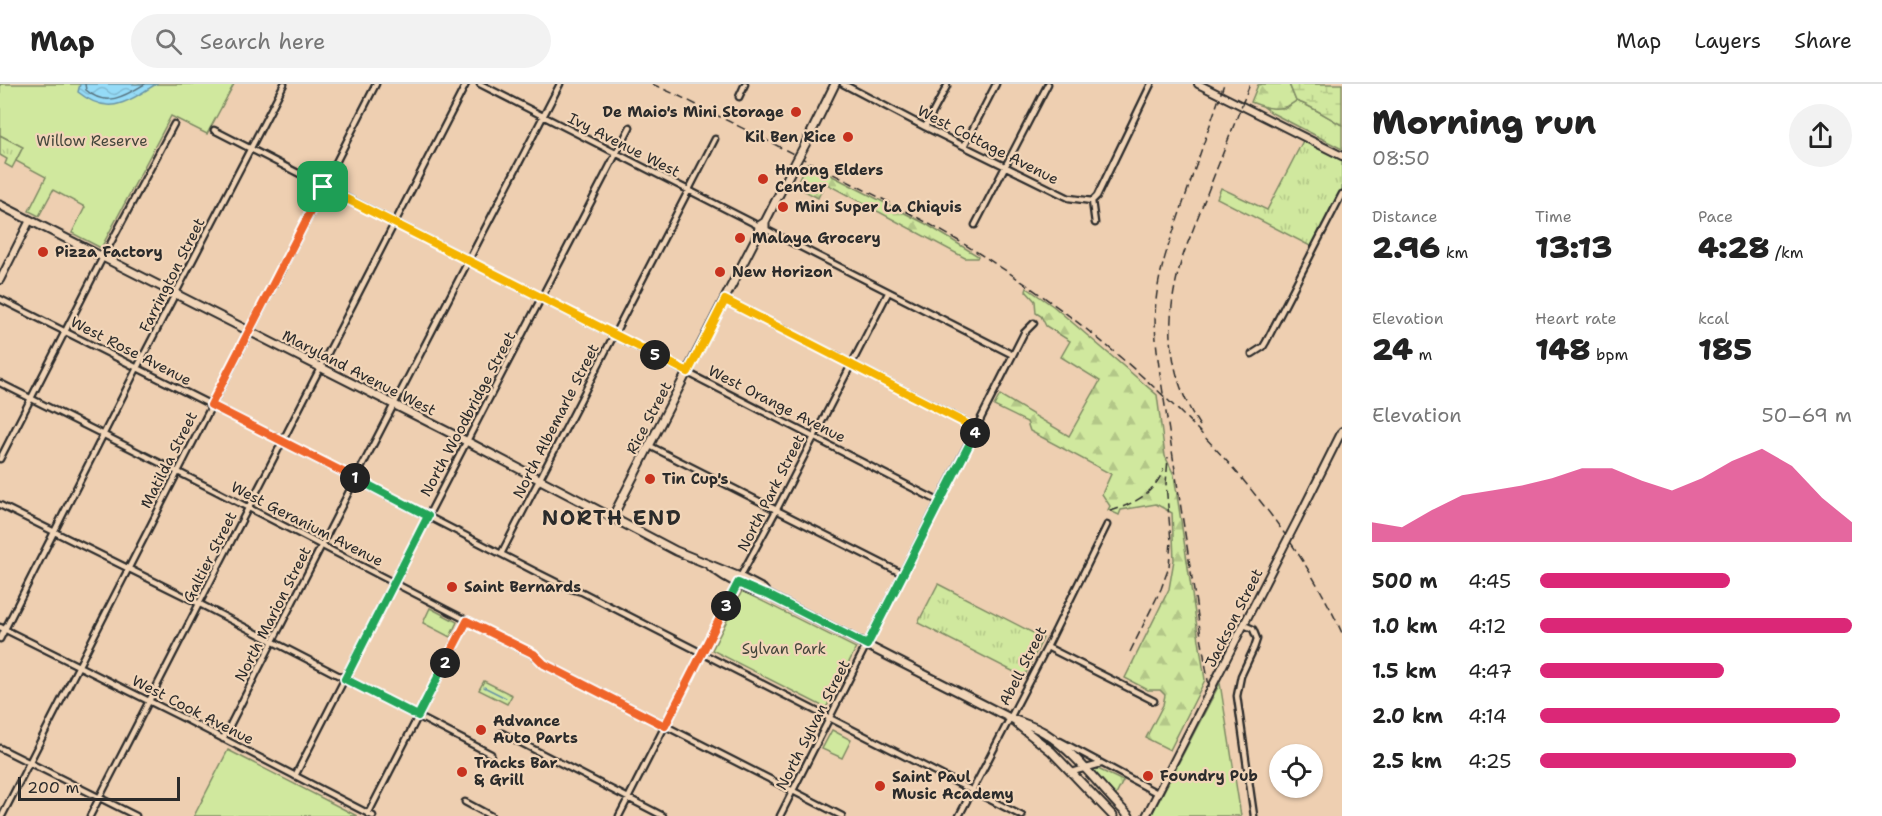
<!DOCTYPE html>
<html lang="en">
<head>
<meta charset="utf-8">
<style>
  body { margin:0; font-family:"Shantell Sans",sans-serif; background:#f2f2f2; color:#222; height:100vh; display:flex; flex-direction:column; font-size:22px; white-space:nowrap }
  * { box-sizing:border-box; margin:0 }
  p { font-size:20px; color:#767676 }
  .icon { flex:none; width:33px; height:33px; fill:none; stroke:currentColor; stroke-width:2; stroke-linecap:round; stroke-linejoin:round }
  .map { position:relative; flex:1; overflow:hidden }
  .drawer { display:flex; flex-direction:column; background:#fff; width:540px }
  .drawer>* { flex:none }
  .fabs { position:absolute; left:1269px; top:660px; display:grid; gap:12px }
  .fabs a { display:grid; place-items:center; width:54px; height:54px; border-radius:50%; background:#fff; box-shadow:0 2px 4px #0004; font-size:30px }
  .scale { position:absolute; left:18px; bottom:15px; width:162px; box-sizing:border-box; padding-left:6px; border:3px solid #2b2b2b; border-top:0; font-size:16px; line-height:21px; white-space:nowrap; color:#2b2b2b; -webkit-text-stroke:4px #f1d5b8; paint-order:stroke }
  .pin { position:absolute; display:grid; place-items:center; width:51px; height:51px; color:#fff; margin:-26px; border-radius:12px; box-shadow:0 3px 9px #0006 }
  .km { position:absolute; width:30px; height:30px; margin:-15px; border-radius:50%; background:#222; color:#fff; font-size:16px; line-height:30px; text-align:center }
  .round { display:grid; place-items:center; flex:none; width:63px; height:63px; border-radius:32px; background:#f2f2f2 }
  .summary { display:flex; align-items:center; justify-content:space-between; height:102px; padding:0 30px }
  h1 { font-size:33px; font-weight:800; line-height:45px }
  .figures { display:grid; grid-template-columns:repeat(3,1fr); gap:9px; height:102px; padding:6px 30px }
  .figures div { display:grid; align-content:center }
  .figures b { font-size:30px; font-weight:800 }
  .figures small { font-size:16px; font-weight:400 }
  .figures p { font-size:16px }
  .chart { height:168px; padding:12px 30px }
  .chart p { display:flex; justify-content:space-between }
  .chart svg { width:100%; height:108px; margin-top:6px; fill:#db2777; opacity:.7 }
  ul { padding:0 30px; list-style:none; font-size:20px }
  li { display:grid; grid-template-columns:96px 72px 1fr; align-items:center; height:45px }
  li i { height:15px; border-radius:8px; background:#db2777 }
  header { display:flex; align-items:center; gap:36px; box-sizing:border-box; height:84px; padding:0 30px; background:#fff; border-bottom:2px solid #e0e0e0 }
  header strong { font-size:28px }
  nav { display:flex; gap:33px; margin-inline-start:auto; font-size:21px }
  .search { width:420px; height:54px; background:#f2f2f2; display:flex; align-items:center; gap:15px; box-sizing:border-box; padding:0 21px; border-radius:33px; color:#767676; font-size:22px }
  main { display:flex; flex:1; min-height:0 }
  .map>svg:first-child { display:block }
</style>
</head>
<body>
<header>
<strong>Map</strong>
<div class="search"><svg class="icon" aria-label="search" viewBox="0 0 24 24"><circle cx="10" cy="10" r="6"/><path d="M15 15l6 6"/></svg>Search here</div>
<nav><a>Map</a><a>Layers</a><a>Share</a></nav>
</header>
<main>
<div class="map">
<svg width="1342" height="732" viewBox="0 0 1342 732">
  <defs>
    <pattern id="grass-tufts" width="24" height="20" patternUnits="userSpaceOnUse" patternTransform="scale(1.5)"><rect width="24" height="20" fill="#d0e89e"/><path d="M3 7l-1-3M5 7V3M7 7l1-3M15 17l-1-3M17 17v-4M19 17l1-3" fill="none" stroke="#b3c788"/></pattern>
    <pattern id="forest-firs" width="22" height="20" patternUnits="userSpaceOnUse" patternTransform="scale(1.5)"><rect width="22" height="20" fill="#d0e89e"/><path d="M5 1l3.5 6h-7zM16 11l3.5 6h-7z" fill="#b3c788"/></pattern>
    <pattern id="wetland-marsh" width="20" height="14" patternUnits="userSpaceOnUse" patternTransform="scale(1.5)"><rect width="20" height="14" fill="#d0e89e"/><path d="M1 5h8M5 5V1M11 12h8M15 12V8" fill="none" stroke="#b3c788"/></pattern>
    <pattern id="water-waves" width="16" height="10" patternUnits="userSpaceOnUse" patternTransform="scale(1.5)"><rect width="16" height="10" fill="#95dbf7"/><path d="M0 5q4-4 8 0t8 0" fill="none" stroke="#81bcd4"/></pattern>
  </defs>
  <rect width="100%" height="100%" fill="#eecfb1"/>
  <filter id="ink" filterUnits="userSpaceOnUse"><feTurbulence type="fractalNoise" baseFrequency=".0167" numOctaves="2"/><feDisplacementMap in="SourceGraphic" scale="12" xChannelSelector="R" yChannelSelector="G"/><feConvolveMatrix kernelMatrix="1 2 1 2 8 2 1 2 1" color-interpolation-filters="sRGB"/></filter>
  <g filter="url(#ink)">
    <!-- grass -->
    <path fill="url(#grass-tufts)" stroke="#7e8a64" stroke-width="1.5" d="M1296,17c16,5 31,16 46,24v24l-70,-36 -8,-6 22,1z
      M0,51l23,12 -11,21 -7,-4 2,-5 -7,-4z
      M1305,53l37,19v38l-28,54 -97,-50 4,-10 46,22z
      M938,500l105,54 -19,39 -106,-54z
      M484,597l28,14 -5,9 -28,-14z
      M1093,685h5l25,12 -7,14 -2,2 -22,-26z"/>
    <!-- forest -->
    <path fill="url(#forest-firs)" stroke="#7e8a64" stroke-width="1.5" d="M1262,0h27l7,17c-15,11 -28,8 -45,1l7,-17z
      M807,79l119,61 52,32 -1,2h-12l-140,-75 -7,15 -23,-12z
      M1027,204l26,18 104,89 8,61 9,19 31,205 -35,70 -24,-12 17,-33 2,-10 -5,-5h-12l-23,-12 44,-89 5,-29 -2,-47 -16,-9 -35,6 -2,5 -11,-5 2,-4 -8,-12 9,-20 -81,-43 -3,-9 -33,-16 6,-11 69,41 31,-55 -39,-24 9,-16 -24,-15 -5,-10 -5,-3 -1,-12 -9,-10z"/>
    <!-- wetland -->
    <path fill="url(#wetland-marsh)" stroke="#7e8a64" stroke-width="1.5" d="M1289,0h53v41c-15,-8 -30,-19 -46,-24z"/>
    <!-- park -->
    <path fill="#d0e89e" stroke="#7e8a64" stroke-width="1.5" d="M0,0h234l-27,50 -36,-18 -70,132 -29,-15 13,-26 -32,-17 -14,26 -10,-5 17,-34 -30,-16 7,-14 -23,-12z
      M742,507l114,57 -30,60 -114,-58z
      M430,524l27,14 -7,15 -27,-14z
      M1220,599l21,133h-90z
      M832,646l19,10 -9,18 -20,-9z
      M228,666l129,66h-163z"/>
    <!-- water -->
    <path fill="url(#water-waves)" stroke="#6b95a5" stroke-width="1.5" d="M80,0h76c-29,18 -47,33 -78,8z"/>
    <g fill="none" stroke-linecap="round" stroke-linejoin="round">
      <!-- shore -->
      <path stroke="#55717d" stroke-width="1.5" d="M85,0l1,6c20,18 39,6 59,-6"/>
      <!-- stream -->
      <path stroke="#6b95a5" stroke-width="1.5" d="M484,603l22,11"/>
      <!-- minor casing -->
      <g stroke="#2b2b2b" stroke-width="9">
        <path id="minor" d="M480,0l279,142
          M843,0l82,43 144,71 23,3
          M739,13l6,-13
          M925,43l22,-41
          M214,46l726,372
          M964,62l32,-62
          M1095,139l-3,-22 5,-5 54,-112
          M975,141l73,-141
          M765,145l248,126
          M0,215l249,125 287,148 32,16 14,4 440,224
          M725,216l252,128
          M1252,270l11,-7 3,-5 76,-148
          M0,299l214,107 320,165 10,9 298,152
          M650,362l253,128
          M0,375l100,-196 74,-139
          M0,421l194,96 297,153
          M501,470l214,-415
          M740,493l37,-68 111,-216
          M1244,541l9,4 4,10 -3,9 -13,28 -4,20 17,120
          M0,543l187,93 186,96
          M0,555l139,-275 145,-280
          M1047,563l107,54
          M502,649l161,83
          M223,655l135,-265 202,-390
          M1060,657l97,52
          M0,664l136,68
          M1072,688l29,-8
          M295,692l133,-260 202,-389
          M465,718l26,14
          M368,730l99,-193
          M2,732l374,-732
          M90,732l376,-732
          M619,732l119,-233
          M780,732l244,-483 10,-10
          M959,732l88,-169 60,-122"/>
      </g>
      <!-- tertiary casing -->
      <g stroke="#2b2b2b" stroke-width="10">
        <path id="tertiary" d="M1198,0l144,72
          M0,196l30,-60
          M1298,435l44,-88
          M1146,732l136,-266"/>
      </g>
      <!-- secondary casing -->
      <g stroke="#2b2b2b" stroke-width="11">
        <path id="secondary" d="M808,55l27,-55
          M0,121l472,239 204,107 64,26 23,12 5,6
          M758,150l7,-5v-7l26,-51
          M612,434l146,-284 1,-8 6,-4
          M711,483c16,12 38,24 57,28l242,123c12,5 24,8 35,15 33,21 56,56 84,83
          M1017,640l34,27 62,65"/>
      </g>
      <!-- minor -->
      <use href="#minor" stroke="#f1d5b8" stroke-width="4.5"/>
      <!-- tertiary -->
      <use href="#tertiary" stroke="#f1d5b8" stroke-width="6"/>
      <!-- secondary -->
      <use href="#secondary" stroke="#f1d5b8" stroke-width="7"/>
      <!-- rail -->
      <path stroke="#2b2b2b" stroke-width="1.5" stroke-dasharray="9 4.5" stroke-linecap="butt" d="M652,0l27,12c51,26 103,52 154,78 42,21 84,42 124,66 147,87 314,235 385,393
        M1200,342c-36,-55 -36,-116 -15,-176l65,-166
        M1110,427c25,-7 44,-18 54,-42
        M1130,568l31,-63 8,-22 2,-26 -5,-57 2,-27
        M1209,603l-49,-313c-7,-51 -8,-75 7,-124l57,-166"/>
      <!-- tertiary-bridge casing -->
      <g stroke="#2b2b2b" stroke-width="10" stroke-linecap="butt">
        <path id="tertiary-bridge" d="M1282,466l16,-31"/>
      </g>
      <!-- secondary-bridge casing -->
      <g stroke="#2b2b2b" stroke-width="11" stroke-linecap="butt">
        <path id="secondary-bridge" d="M791,87l17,-32"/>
      </g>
      <!-- tertiary-bridge -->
      <use href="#tertiary-bridge" stroke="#f1d5b8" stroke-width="6"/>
      <!-- secondary-bridge -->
      <use href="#secondary-bridge" stroke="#f1d5b8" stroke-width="7"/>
    </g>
  </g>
  <g fill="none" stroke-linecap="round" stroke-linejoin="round" filter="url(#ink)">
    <!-- split-1 casing -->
    <g stroke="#fff" stroke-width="12">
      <path id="split-1" d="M323,103l-112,218 144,73"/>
    </g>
    <!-- split-2 casing -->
    <g stroke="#fff" stroke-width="12">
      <path id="split-2" d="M355,394l73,38 -83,163 73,37 27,-53"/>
    </g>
    <!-- split-3 casing -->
    <g stroke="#fff" stroke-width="12">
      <path id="split-3" d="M445,579l22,-42 67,33 10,10 121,62 61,-120"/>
    </g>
    <!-- split-4 casing -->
    <g stroke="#fff" stroke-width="12">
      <path id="split-4" d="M726,522l12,-23 23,10 7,2 99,50 108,-212"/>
    </g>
    <!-- split-5 casing -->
    <g stroke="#fff" stroke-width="12">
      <path id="split-5" d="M655,271l33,17 37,-72 252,129 -2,4"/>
    </g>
    <!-- split-6 casing -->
    <g stroke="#fff" stroke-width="12">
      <path id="split-6" d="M323,103l332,168"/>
    </g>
    <!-- split-1 -->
    <use href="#split-1" stroke="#f0652b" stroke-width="8"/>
    <!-- split-2 -->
    <use href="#split-2" stroke="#22a559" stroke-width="8"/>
    <!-- split-3 -->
    <use href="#split-3" stroke="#f0652b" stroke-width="8"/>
    <!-- split-4 -->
    <use href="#split-4" stroke="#22a559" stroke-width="8"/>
    <!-- split-5 -->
    <use href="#split-5" stroke="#f5b400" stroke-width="8"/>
    <!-- split-6 -->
    <use href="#split-6" stroke="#f5b400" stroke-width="8"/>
  </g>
  <!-- markers -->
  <g fill="#c8321e" stroke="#f1d5b8" stroke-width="2">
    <circle cx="796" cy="28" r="6"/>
    <circle cx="848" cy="53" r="6"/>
    <circle cx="763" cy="95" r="6"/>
    <circle cx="783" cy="123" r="6"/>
    <circle cx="740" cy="154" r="6"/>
    <circle cx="43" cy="168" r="6"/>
    <circle cx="720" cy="188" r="6"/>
    <circle cx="650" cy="395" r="6"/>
    <circle cx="452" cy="503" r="6"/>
    <circle cx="481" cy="646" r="6"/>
    <circle cx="462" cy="688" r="6"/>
    <circle cx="1148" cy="692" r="6"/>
    <circle cx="880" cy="702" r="6"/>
  </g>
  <g text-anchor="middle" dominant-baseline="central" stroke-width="4.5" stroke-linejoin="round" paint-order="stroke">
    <!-- poi labels -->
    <g font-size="15" font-weight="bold" fill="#2b2b2b" stroke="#f1d5b8" text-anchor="start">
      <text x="784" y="28" text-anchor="end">De Maio's Mini Storage</text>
      <text x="836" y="53" text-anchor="end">Kil Ben Rice</text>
      <text x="775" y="86">Hmong Elders<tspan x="775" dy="17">Center</tspan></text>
      <text x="795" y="123">Mini Super La Chiquis</text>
      <text x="752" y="154">Malaya Grocery</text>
      <text x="55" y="168">Pizza Factory</text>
      <text x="732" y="188">New Horizon</text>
      <text x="662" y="395">Tin Cup's</text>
      <text x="464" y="503">Saint Bernards</text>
      <text x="493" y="637">Advance<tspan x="493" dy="17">Auto Parts</tspan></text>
      <text x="474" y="679">Tracks Bar<tspan x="474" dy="17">&amp; Grill</tspan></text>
      <text x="1160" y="692">Foundry Pub</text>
      <text x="892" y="693">Saint Paul<tspan x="892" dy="17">Music Academy</tspan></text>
    </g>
    <!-- park labels -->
    <g font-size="15" fill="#44473c" stroke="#f1d5b8">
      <text x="92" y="57">Willow Reserve</text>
      <text x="784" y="565">Sylvan Park</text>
    </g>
    <!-- street labels -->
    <g font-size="15" fill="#2b2b2b" stroke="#f1d5b8">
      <text transform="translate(624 61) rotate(27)">Ivy Avenue West</text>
      <text transform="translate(988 61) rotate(27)">West Cottage Avenue</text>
      <text transform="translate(172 191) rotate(-63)">Farrington Street</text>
      <text transform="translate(131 267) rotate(27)">West Rose Avenue</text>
      <text transform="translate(359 289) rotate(27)">Maryland Avenue West</text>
      <text transform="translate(777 320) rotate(27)">West Orange Avenue</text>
      <text transform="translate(468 330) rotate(-62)">North Woodbridge Street</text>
      <text transform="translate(649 334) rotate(-62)">Rice Street</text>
      <text transform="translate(556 337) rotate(-63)">North Albemarle Street</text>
      <text transform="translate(169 376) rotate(-63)">Matilda Street</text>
      <text transform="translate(771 409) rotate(-63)">North Park Street</text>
      <text transform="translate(307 440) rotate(27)">West Geranium Avenue</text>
      <text transform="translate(210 473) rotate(-63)">Galtier Street</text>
      <text transform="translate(273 530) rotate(-63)">North Marion Street</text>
      <text transform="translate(1234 534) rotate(-63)">Jackson Street</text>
      <text transform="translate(1023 582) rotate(-63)">Abell Street</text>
      <text transform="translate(193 626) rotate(27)">West Cook Avenue</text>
      <text transform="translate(813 641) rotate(-63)">North Sylvan Street</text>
    </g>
    <!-- district labels -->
    <g font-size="21" font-weight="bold" letter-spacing="1.5" fill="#2b2b2b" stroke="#f1d5b8">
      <text x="612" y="434">NORTH END</text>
    </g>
  </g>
</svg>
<div class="fabs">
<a><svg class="icon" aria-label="locate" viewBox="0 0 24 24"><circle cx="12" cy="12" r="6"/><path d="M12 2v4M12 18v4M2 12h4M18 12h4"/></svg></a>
</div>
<div class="scale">200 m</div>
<div class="pin" style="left:323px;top:103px;background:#1e9e55"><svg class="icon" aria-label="arrive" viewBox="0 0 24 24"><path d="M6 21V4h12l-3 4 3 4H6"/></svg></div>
<b class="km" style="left:355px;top:394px">1</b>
<b class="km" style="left:445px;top:579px">2</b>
<b class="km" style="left:726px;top:522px">3</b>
<b class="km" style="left:975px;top:349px">4</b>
<b class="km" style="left:655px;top:271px">5</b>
</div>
<section class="drawer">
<div class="summary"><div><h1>Morning run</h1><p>08:50</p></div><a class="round"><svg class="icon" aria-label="share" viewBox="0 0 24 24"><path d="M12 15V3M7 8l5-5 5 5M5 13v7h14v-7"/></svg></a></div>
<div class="figures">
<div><p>Distance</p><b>2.96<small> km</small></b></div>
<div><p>Time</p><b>13:13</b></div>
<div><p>Pace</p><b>4:28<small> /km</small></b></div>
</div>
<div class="figures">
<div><p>Elevation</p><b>24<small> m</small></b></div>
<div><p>Heart rate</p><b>148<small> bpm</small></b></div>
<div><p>kcal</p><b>185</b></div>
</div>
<div class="chart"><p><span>Elevation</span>50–69 m</p>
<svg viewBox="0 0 160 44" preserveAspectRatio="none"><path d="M0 44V36L10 38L20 31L30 25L40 23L50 21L60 18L70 14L80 14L90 19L100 23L110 18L120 11L130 6L140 13L150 26L160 36V44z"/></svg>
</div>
<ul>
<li><b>500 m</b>4:45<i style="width:61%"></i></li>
<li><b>1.0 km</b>4:12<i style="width:100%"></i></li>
<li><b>1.5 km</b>4:47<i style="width:59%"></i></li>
<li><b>2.0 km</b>4:14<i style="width:96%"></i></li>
<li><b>2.5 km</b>4:25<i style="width:82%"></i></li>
</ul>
</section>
</main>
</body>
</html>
